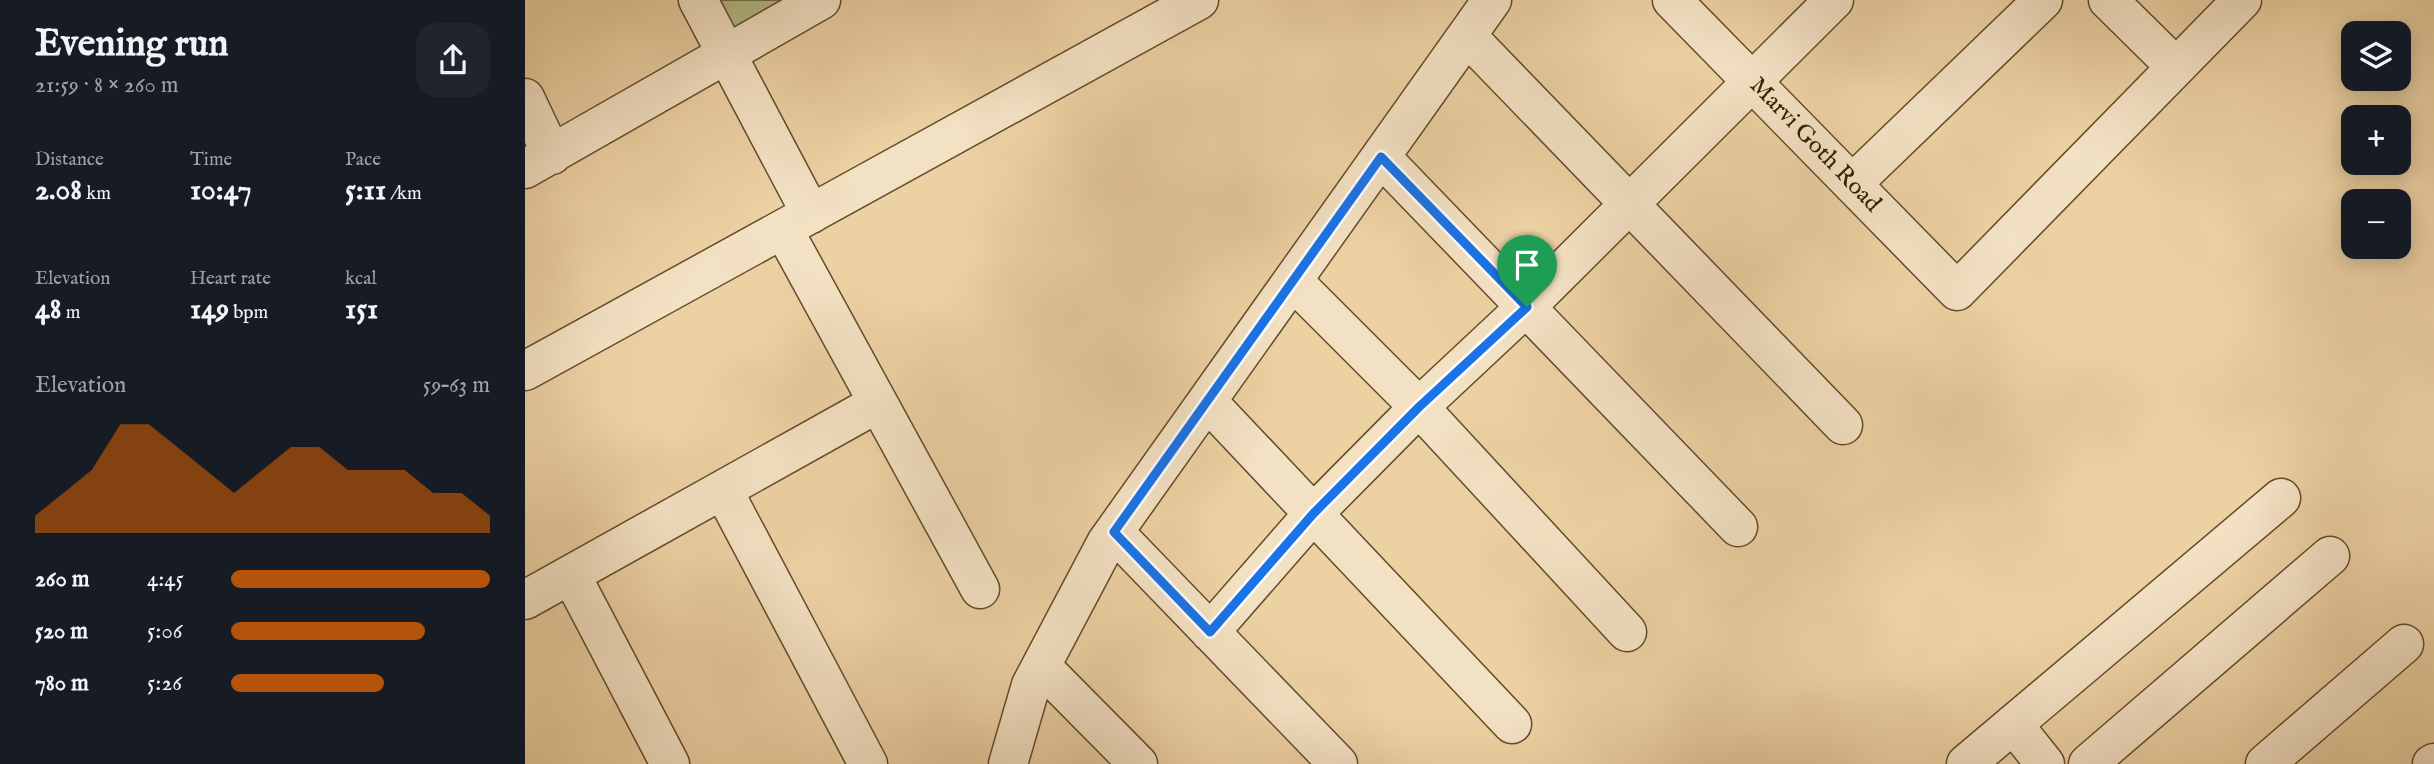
<!DOCTYPE html>
<html lang="en">
<head>
<meta charset="utf-8">
<style>
  body { margin:0; font-family:"IM FELL English",serif; background:#20242c; color:#f1f3f6; height:100vh; display:flex; flex-direction:column; font-size:26px; white-space:nowrap }
  * { box-sizing:border-box; margin:0 }
  p { font-size:23px; color:#9ea1a6 }
  .icon { flex:none; width:38px; height:38px; fill:none; stroke:currentColor; stroke-width:2; stroke-linecap:round; stroke-linejoin:round }
  .map { position:relative; flex:1; overflow:hidden }
  .panel { display:flex; flex-direction:column; background:#171b24; width:525px }
  .panel>* { flex:none }
  .controls { position:absolute; left:1816px; top:21px; display:grid; gap:14px }
  .controls a { display:grid; place-items:center; width:70px; height:70px; border-radius:14px; background:#171b24; box-shadow:0 4px 18px #0003; font-size:35px }
  .pin { position:absolute; display:grid; place-items:center; width:60px; height:60px; color:#fff; margin:-72px -30px; border-radius:50% 50% 50% 0; rotate:-45deg; box-shadow:0 0 7px #0007 }
  .pin .icon { rotate:45deg }
  .round { display:grid; place-items:center; flex:none; width:74px; height:74px; border-radius:21px; background:#20242c }
  .summary { display:flex; align-items:center; justify-content:space-between; height:119px; padding:0 35px }
  h1 { font-size:38px; font-weight:700; line-height:52px }
  .stats { display:grid; grid-template-columns:repeat(3,1fr); gap:10px; height:119px; padding:7px 35px }
  .stats div { display:grid; align-content:center }
  .stats b { font-size:30px; font-weight:700 }
  .stats small { font-size:19px; font-weight:400 }
  .stats p { font-size:19px }
  .chart { height:196px; padding:14px 35px }
  .chart p { display:flex; justify-content:space-between }
  .chart svg { width:100%; height:126px; margin-top:7px; fill:#b45309; opacity:.7 }
  ul { padding:0 35px; list-style:none; font-size:23px }
  li { display:grid; grid-template-columns:112px 84px 1fr; align-items:center; height:52px }
  li i { height:18px; border-radius:9px; background:#b45309 }
  main { display:flex; flex:1; min-height:0 }
  .map>svg:first-child { display:block }
</style>
</head>
<body>
<main>
<section class="panel">
<div class="summary"><div><h1>Evening run</h1><p>21:59 · 8 × 260 m</p></div><a class="round"><svg class="icon" aria-label="share" viewBox="0 0 24 24"><path d="M12 15V3M7 8l5-5 5 5M5 13v7h14v-7"/></svg></a></div>
<div class="stats">
<div><p>Distance</p><b>2.08<small> km</small></b></div>
<div><p>Time</p><b>10:47</b></div>
<div><p>Pace</p><b>5:11<small> /km</small></b></div>
</div>
<div class="stats">
<div><p>Elevation</p><b>48<small> m</small></b></div>
<div><p>Heart rate</p><b>149<small> bpm</small></b></div>
<div><p>kcal</p><b>151</b></div>
</div>
<div class="chart"><p><span>Elevation</span>59–63 m</p>
<svg viewBox="0 0 160 44" preserveAspectRatio="none"><path d="M0 44V38L10 30L20 22L30 6L40 6L50 14L60 22L70 30L80 22L90 14L100 14L110 22L120 22L130 22L140 30L150 30L160 38V44z"/></svg>
</div>
<ul>
<li><b>260 m</b>4:45<i style="width:100%"></i></li>
<li><b>520 m</b>5:06<i style="width:75%"></i></li>
<li><b>780 m</b>5:26<i style="width:59%"></i></li>
</ul>
</section>
<div class="map">
<svg width="1909" height="764" viewBox="0 0 1909 764">
  <rect width="100%" height="100%" fill="#ecd1a3"/>
  <filter id="stains"><feTurbulence type="fractalNoise" baseFrequency=".00286" numOctaves="4"/><feColorMatrix values="0 0 0 0 .2 0 0 0 0 .09 0 0 0 0 .02 0 0 0 .5 -.17"/></filter>
  <radialGradient id="worn" r=".72"><stop offset=".6" stop-color="#630" stop-opacity="0"/><stop offset="1" stop-color="#630" stop-opacity=".3"/></radialGradient>
  <!-- green -->
  <path fill="#b4bc88" stroke="#746e45" stroke-width="2" d="M173,0h123l-94,56z"/>
  <g fill="none" stroke-linecap="round" stroke-linejoin="round">
    <!-- minor casing -->
    <g stroke="#624c2a" stroke-width="41">
      <path id="minor" d="M173,0l113,214
        M1147,0l285,291 285,-291
        M1583,0l68,67
        M942,36l376,389
        M0,98l27,57
        M856,157l357,370
        M0,169l296,-169
        M1327,184l191,-184
        M258,229l197,360
        M768,281l126,126 208,225
        M0,371l674,-371
        M682,401l305,323
        M198,490l145,274
        M589,532l224,232
        M46,575l99,189
        M0,600l353,-197
        M685,632l103,-118 106,-107 107,-100 308,-307
        M516,666l97,98
        M1488,724l32,40
        M483,764l23,-79 75,-142 386,-543
        M1441,764l315,-266
        M1563,764l242,-208
        M1740,764l139,-120
        M1907,764l2,-1"/>
    </g>
    <!-- minor -->
    <use href="#minor" stroke="#f3e1c3" stroke-width="38"/>
  </g>
  <g fill="none" stroke-linecap="round" stroke-linejoin="round">
    <!-- route casing -->
    <g stroke="#fff" stroke-width="14">
      <path id="route" d="M856,157l146,150 -108,100 -106,107 -103,118 -96,-100z"/>
    </g>
    <!-- route -->
    <use href="#route" stroke="#1a73e8" stroke-width="9"/>
  </g>
  <g text-anchor="middle" dominant-baseline="central" stroke-width="7" stroke-linejoin="round" paint-order="stroke">
    <!-- street labels -->
    <g font-size="24" fill="#342002" stroke="#f3e1c3">
      <text transform="translate(1290 145) rotate(46)">Marvi Goth Road</text>
    </g>
  </g>
  <rect width="100%" height="100%" filter="url(#stains)"/>
  <rect width="100%" height="100%" fill="url(#worn)"/>
</svg>
<div class="controls">
<a><svg class="icon" aria-label="layers" viewBox="0 0 24 24"><path d="M12 4l9 5-9 5-9-5zM3 14l9 5 9-5"/></svg></a>
<a>+</a>
<a>−</a>
</div>
<div class="pin" style="left:1002px;top:307px;background:#1e9e55"><svg class="icon" aria-label="arrive" viewBox="0 0 24 24"><path d="M6 21V4h12l-3 4 3 4H6"/></svg></div>
</div>
</main>
</body>
</html>
